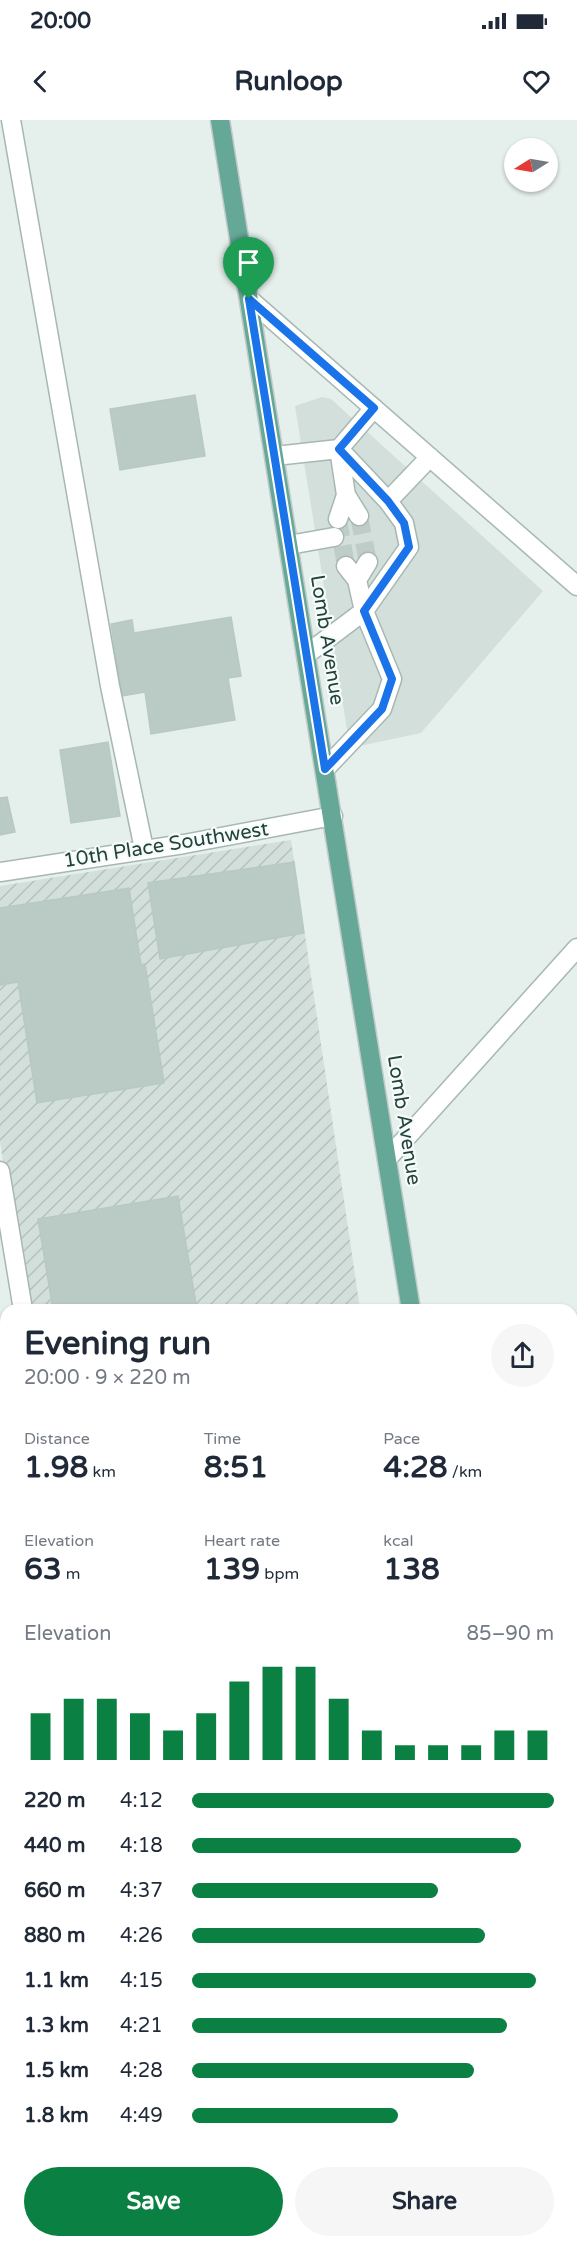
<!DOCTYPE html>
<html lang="en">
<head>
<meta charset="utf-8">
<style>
  body { margin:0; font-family:"Varela Round",sans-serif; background:#f6f6f7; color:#1f2937; height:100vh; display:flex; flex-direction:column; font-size:22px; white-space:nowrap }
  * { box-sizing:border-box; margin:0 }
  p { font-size:20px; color:#747a83 }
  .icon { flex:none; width:33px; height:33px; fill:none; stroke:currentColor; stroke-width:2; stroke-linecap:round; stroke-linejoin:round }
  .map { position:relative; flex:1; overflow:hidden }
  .side { position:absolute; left:0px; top:1184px; width:578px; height:944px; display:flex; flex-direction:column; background:#fff; border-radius:18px 18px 0 0; box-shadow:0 2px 4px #0004 }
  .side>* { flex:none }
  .needle { width:39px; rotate:259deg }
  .fabs { position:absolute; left:504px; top:18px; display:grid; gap:12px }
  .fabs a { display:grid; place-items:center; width:54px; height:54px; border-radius:50%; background:#fff; box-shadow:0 2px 4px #0004; font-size:30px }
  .pin { position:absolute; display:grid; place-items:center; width:51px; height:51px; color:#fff; margin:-62px -26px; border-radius:50% 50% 50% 0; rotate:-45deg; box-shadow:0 0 6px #0007 }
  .pin .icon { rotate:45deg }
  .round { display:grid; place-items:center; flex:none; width:63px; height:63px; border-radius:32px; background:#f6f6f7 }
  .head { display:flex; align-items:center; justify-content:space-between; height:102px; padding:0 24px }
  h1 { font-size:33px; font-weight:700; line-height:45px }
  .figures { display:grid; grid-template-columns:repeat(3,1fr); gap:9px; height:102px; padding:6px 24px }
  .figures div { display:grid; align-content:center }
  .figures b { font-size:30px; font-weight:700 }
  .figures small { font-size:16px; font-weight:400 }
  .figures p { font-size:16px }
  .chart { height:168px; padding:12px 24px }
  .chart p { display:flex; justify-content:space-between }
  .chart svg { width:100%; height:108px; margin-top:6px; stroke:#0b8043; stroke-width:6 }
  .action { display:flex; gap:12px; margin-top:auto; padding:12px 24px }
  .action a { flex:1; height:69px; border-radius:36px; background:#0b8043; color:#fff; font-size:24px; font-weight:700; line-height:69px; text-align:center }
  .action a+a { background:#f6f6f7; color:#1f2937 }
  ul { padding:0 24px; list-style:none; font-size:20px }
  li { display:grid; grid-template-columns:96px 72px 1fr; align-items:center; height:45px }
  li i { height:15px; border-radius:8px; background:#0b8043 }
  .status { display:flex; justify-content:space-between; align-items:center; height:42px; padding:0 30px; background:#fff; direction:ltr }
  .status svg { height:16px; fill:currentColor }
  header { display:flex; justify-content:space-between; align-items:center; height:78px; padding:0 24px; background:#fff; font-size:27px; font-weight:700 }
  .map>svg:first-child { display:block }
</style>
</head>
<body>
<div class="status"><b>20:00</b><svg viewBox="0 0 49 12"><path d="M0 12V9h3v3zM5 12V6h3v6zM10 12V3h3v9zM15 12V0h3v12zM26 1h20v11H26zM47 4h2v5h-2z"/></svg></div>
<header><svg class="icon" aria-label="back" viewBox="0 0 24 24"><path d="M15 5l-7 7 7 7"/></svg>Runloop<svg class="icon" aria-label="heart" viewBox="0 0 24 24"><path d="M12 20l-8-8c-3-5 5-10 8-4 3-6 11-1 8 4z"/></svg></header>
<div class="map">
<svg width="577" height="2126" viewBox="0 0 577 2126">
  <defs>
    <pattern id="industrial-furrows" width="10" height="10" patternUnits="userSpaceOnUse" patternTransform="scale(1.5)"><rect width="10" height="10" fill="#d3dfda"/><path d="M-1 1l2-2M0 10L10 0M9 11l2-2" fill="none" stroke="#b5c1bc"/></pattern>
  </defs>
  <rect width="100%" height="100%" fill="#e5efeb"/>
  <!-- built -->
  <path fill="#d3dfda" d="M322,277l9,2 212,192 -122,142 -71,15 -55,-342z
    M577,1465v278l-5,4v-281z"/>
  <!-- industrial -->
  <path fill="url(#industrial-furrows)" d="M291,720l69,469h-336l-24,-168v-255z"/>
  <!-- grass -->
  <path fill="#bce2c7" d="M0,1759l6,7v262l-6,2z"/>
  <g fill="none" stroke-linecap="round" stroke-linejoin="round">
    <!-- river -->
    <path stroke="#89cbd8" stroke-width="58" d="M0,1363l6,7"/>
  </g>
  <!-- building -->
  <path fill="#bacac4" stroke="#b6cac2" stroke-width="1.5" d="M195,275l10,61 -85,14 -10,-61z
    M231,497l10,59 -13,2 7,42 -84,14 -6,-42 -23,4 -11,-72 21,-4 2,13z
    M108,622l12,74 -49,7 -11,-73z
    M7,677l8,35 -15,3v-37z
    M294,742l10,71 -144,26 -12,-76z
    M129,768l12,77 4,-1 19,119 -127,20 -19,-121 -18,3v-77z
    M178,1076l19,114h-144l-15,-91z"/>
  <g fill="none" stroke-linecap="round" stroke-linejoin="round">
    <!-- minor-tunnel -->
    <path stroke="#becdc8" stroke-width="18" stroke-dasharray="18 9" stroke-linecap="butt" d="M359,396l9,46
      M338,399l8,47"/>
    <!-- minor casing -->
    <g stroke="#a7b8b3" stroke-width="21">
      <path id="minor" d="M11,0l99,566 34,163
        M249,179l328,287
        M275,336l64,-7 49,52 16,22 5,24 -45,64
        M346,375l-7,-46 35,-41
        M388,381l42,-44
        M338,399l8,-24 13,21
        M289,425l45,-8
        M346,446l11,14 7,31
        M357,460l11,-18
        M307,534l57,-43 28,68 -10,30 -57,60
        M0,752l184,-28 149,-28
        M388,1038l189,-210
        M0,1051l23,139
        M572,1612l5,35
        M572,1684l5,-2
        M572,1834l5,-6
        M0,2092l6,-1
        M255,2121l1,5"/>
    </g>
    <!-- major casing -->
    <g stroke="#c1cac8" stroke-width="21">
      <path id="major" d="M220,0l191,1190
        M556,2121l1,5"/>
    </g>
    <!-- minor -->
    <use href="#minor" stroke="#fff" stroke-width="18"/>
    <!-- major -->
    <use href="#major" stroke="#66a898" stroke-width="18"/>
    <!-- rail -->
    <path stroke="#5d7e76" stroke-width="4.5" stroke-dasharray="12 6" stroke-linecap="butt" d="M0,1669l6,7
      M349,2121l4,5"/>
  </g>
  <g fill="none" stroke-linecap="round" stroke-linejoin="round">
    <!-- route casing -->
    <g stroke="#fff" stroke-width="12">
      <path id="route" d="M249,179l125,109 -35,41 49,52 16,22 5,24 -45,64 28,68 -10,30 -57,60z"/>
    </g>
    <!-- route -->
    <use href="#route" stroke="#1a73e8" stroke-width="8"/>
  </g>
  <g text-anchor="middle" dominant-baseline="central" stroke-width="4.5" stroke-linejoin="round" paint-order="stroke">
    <!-- street labels -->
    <g font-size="20" fill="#22433b" stroke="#f6fbf9">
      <text transform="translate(327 520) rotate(81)">Lomb Avenue</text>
      <text transform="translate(166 725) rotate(-9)">10th Place Southwest</text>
      <text transform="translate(404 1000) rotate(81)">Lomb Avenue</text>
    </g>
  </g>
</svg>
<div class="fabs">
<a><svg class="needle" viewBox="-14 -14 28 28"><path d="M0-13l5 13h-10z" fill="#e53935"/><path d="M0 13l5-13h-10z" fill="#747a83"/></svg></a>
</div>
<div class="pin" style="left:249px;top:179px;background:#1e9e55"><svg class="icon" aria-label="arrive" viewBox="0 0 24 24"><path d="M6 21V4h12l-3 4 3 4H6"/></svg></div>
<section class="side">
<div class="head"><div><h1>Evening run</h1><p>20:00 · 9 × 220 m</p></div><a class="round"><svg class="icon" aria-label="share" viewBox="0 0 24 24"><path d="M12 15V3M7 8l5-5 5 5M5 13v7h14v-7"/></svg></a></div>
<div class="figures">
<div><p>Distance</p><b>1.98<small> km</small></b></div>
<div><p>Time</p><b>8:51</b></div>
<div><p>Pace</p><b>4:28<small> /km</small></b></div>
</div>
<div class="figures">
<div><p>Elevation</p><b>63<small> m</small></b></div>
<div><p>Heart rate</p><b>139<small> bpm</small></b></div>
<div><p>kcal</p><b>138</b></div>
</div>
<div class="chart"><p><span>Elevation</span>85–90 m</p>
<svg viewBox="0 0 160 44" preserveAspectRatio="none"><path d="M5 44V25M15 44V19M25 44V19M35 44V25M45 44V32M55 44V25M65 44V12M75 44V6M85 44V6M95 44V19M105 44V32M115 44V38M125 44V38M135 44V38M145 44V32M155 44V32"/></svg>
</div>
<ul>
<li><b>220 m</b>4:12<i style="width:100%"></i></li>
<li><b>440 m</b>4:18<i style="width:91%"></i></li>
<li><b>660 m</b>4:37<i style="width:68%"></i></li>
<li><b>880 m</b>4:26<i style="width:81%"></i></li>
<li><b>1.1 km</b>4:15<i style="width:95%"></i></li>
<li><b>1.3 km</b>4:21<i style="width:87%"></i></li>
<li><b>1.5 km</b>4:28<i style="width:78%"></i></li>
<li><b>1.8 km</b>4:49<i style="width:57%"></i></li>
</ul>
<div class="action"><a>Save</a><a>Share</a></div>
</section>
</div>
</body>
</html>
